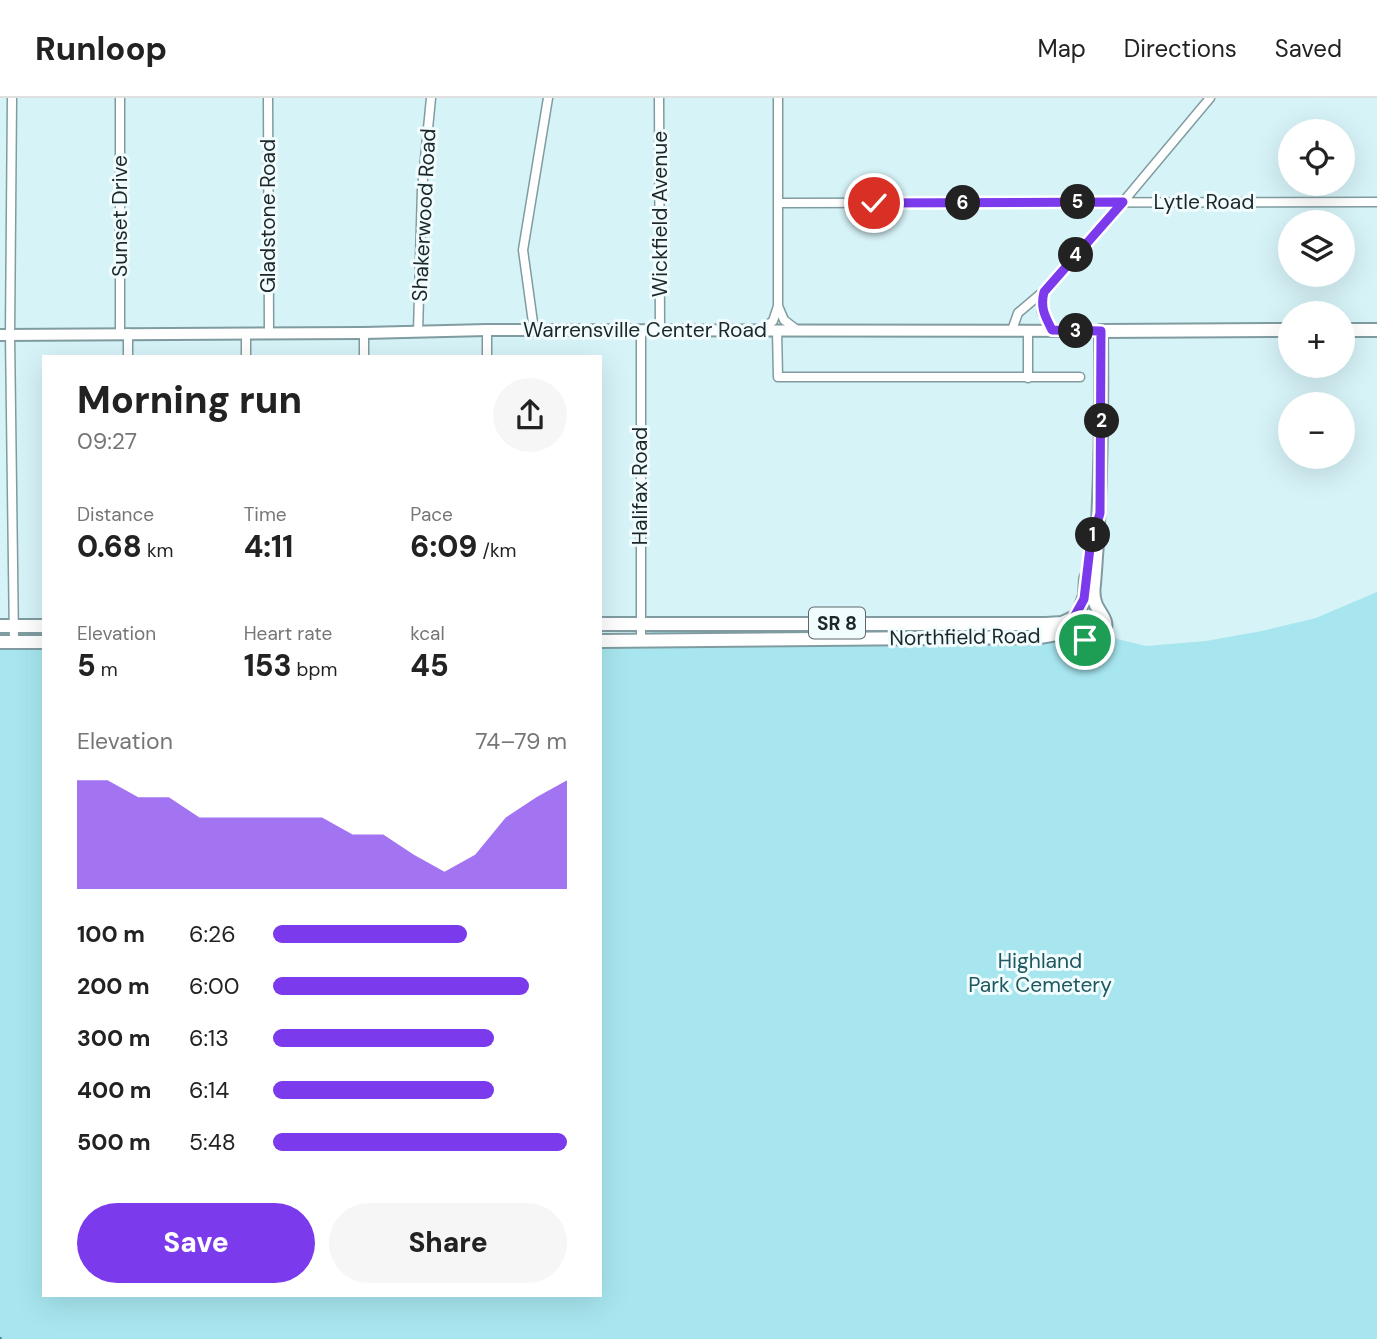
<!DOCTYPE html>
<html lang="en">
<head>
<meta charset="utf-8">
<style>
  body { margin:0; font-family:"DM Sans",sans-serif; background:#f6f6f6; color:#222; height:100vh; display:flex; flex-direction:column; font-size:26px; white-space:nowrap }
  * { box-sizing:border-box; margin:0 }
  p { font-size:23px; color:#767676 }
  .icon { flex:none; width:38px; height:38px; fill:none; stroke:currentColor; stroke-width:2; stroke-linecap:round; stroke-linejoin:round }
  .map { position:relative; flex:1; overflow:hidden }
  .drawer { position:absolute; left:42px; top:257px; width:560px; height:942px; display:flex; flex-direction:column; background:#fff; border-radius:0px; box-shadow:0 7px 28px #0002 }
  .drawer>* { flex:none }
  .fabs { position:absolute; left:1278px; top:21px; display:grid; gap:14px }
  .fabs a { display:grid; place-items:center; width:77px; height:77px; border-radius:50%; background:#fff; box-shadow:0 7px 28px #0002; font-size:35px }
  .pin { position:absolute; display:grid; place-items:center; width:60px; height:60px; color:#fff; margin:-30px; border:4px solid #fff; border-radius:50%; box-shadow:0 2px 7px #0007 }
  .km { position:absolute; width:35px; height:35px; margin:-18px; border-radius:50%; background:#222; color:#fff; font-size:19px; line-height:35px; text-align:center }
  .round { display:grid; place-items:center; flex:none; width:74px; height:74px; border-radius:37px; background:#f6f6f6 }
  .overview { display:flex; align-items:center; justify-content:space-between; height:119px; padding:0 35px }
  h1 { font-size:38px; font-weight:800; line-height:52px }
  .stats { display:grid; grid-template-columns:repeat(3,1fr); gap:10px; height:119px; padding:7px 35px }
  .stats div { display:grid; align-content:center }
  .stats b { font-size:30px; font-weight:800 }
  .stats small { font-size:19px; font-weight:400 }
  .stats p { font-size:19px }
  .chart { height:196px; padding:14px 35px }
  .chart p { display:flex; justify-content:space-between }
  .chart svg { width:100%; height:126px; margin-top:7px; fill:#7c3aed; opacity:.7 }
  .button { display:flex; gap:14px; margin-top:auto; padding:14px 35px }
  .button a { flex:1; height:80px; border-radius:42px; background:#7c3aed; color:#fff; font-size:28px; font-weight:800; line-height:80px; text-align:center }
  .button a+a { background:#f6f6f6; color:#222 }
  ul { padding:0 35px; list-style:none; font-size:23px }
  li { display:grid; grid-template-columns:112px 84px 1fr; align-items:center; height:52px }
  li i { height:18px; border-radius:9px; background:#7c3aed }
  header { display:flex; align-items:center; gap:42px; box-sizing:border-box; height:98px; padding:0 35px; background:#fff; border-bottom:2px solid #e0e0e0 }
  header strong { font-size:33px }
  nav { display:flex; gap:38px; margin-inline-start:auto; font-size:24px }
  .map>svg:first-child { display:block }
</style>
</head>
<body>
<header>
<strong>Runloop</strong>
<nav><a>Map</a><a>Directions</a><a>Saved</a></nav>
</header>
<div class="map">
<svg width="1377" height="1241" viewBox="0 0 1377 1241">
  <rect width="100%" height="100%" fill="#d6f3f7"/>
  <!-- green -->
  <path fill="#a7e6ef" d="M1377,494v747h-1377v-697l27,-4 -3,-5 3,-2h17v6l-5,1 -1,11h6v646h556v-649l318,-2 146,-7 25,7 24,-6 33,8 60,-5 56,-10 54,-13z
    M652,531l260,1 -43,4 -217,1z"/>
  <g fill="none" stroke-linecap="round" stroke-linejoin="round">
    <!-- stream -->
    <path stroke="#52838a" stroke-width="2.5" d="M0,1240l1,1"/>
    <!-- street casing -->
    <g stroke="#809ca0" stroke-width="11">
      <path id="street" d="M12,0l-2,237 4,307
        M120,0v235
        M268,0l1,235
        M659,0l1,232
        M779,105l598,-1
        M1044,193l-2,21 10,18
        M778,208l6,14 13,10
        M487,232v27
        M534,232l-11,-80 25,-152
        M761,232l12,-9 5,-15v-208
        M777,232l1,47h302
        M1012,232l6,-17 26,-22 79,-89 87,-104
        M1028,232v48
        M418,234l4,-143 9,-91
        M128,235v24
        M246,235v24
        M364,235v24
        M641,543v-310"/>
    </g>
    <!-- secondary casing -->
    <g stroke="#809ca0" stroke-width="14">
      <path id="secondary" d="M0,237l364,-2 123,-3 614,1"/>
    </g>
    <!-- primary casing -->
    <g stroke="#809ca0" stroke-width="16">
      <path id="primary" d="M1342,232h35
        M1080,512l5,-15 1,-17
        M600,526h446l16,-1 11,-5
        M0,528h44
        M600,543l435,-4c9,0 18,-3 27,-3 14,0 29,13 40,0 9,-11 -2,-20 -6,-29 -3,-7 -3,-14 -2,-21 7,-85 8,-169 7,-253l189,-1
        M0,544h44"/>
    </g>
    <!-- street -->
    <use href="#street" stroke="#fff" stroke-width="8"/>
    <!-- secondary -->
    <use href="#secondary" stroke="#fff" stroke-width="10"/>
    <!-- primary -->
    <use href="#primary" stroke="#fff" stroke-width="12"/>
  </g>
  <g fill="none" stroke-linecap="round" stroke-linejoin="round">
    <!-- route casing -->
    <g stroke="#fff" stroke-width="14">
      <path id="route" d="M874,105l249,-1 -79,90c-4,16 1,24 8,38l49,1 -1,182 -10,35 -6,51 -12,22 5,15 8,4"/>
    </g>
    <!-- route -->
    <use href="#route" stroke="#7c3aed" stroke-width="9"/>
  </g>
  <g text-anchor="middle" dominant-baseline="central" stroke-width="6" stroke-linejoin="round" paint-order="stroke">
    <!-- shield labels -->
    <rect fill="#f1fcfe" stroke="#5c6769" stroke-width="2" x="809" y="509.5" width="56" height="31" rx="5"/>
    <g font-size="19" font-weight="bold" fill="#1c2729">
      <text x="837" y="525">SR 8</text>
    </g>
    <!-- street labels -->
    <g font-size="21" fill="#1c2729" stroke="#f1fcfe">
      <text x="1204" y="104">Lytle Road</text>
      <text transform="translate(660 116) rotate(-90)">Wickfield Avenue</text>
      <text transform="translate(424 117) rotate(-87)">Shakerwood Road</text>
      <text transform="translate(120 118) rotate(-90)">Sunset Drive</text>
      <text transform="translate(268 118) rotate(-90)">Gladstone Road</text>
      <text x="645" y="232">Warrensville Center Road</text>
      <text transform="translate(640 388) rotate(-90)">Halifax Road</text>
      <text transform="translate(965 539) rotate(-1)">Northfield Road</text>
    </g>
    <!-- park labels -->
    <g font-size="21" fill="#20585f" stroke="#f1fcfe">
      <text x="1040" y="863">Highland<tspan x="1040" dy="24">Park Cemetery</tspan></text>
    </g>
  </g>
</svg>
<div class="fabs">
<a><svg class="icon" aria-label="locate" viewBox="0 0 24 24"><circle cx="12" cy="12" r="6"/><path d="M12 2v4M12 18v4M2 12h4M18 12h4"/></svg></a>
<a><svg class="icon" aria-label="layers" viewBox="0 0 24 24"><path d="M12 4l9 5-9 5-9-5zM3 14l9 5 9-5"/></svg></a>
<a>+</a>
<a>−</a>
</div>
<div class="pin" style="left:1085px;top:542px;background:#1e9e55"><svg class="icon" aria-label="arrive" viewBox="0 0 24 24"><path d="M6 21V4h12l-3 4 3 4H6"/></svg></div>
<div class="pin" style="left:874px;top:105px;background:#d93025"><svg class="icon" aria-label="check" viewBox="0 0 24 24"><path d="M5 12l5 5 9-10"/></svg></div>
<b class="km" style="left:1093px;top:437px">1</b>
<b class="km" style="left:1102px;top:323px">2</b>
<b class="km" style="left:1076px;top:233px">3</b>
<b class="km" style="left:1076px;top:157px">4</b>
<b class="km" style="left:1078px;top:104px">5</b>
<b class="km" style="left:963px;top:105px">6</b>
<section class="drawer">
<div class="overview"><div><h1>Morning run</h1><p>09:27</p></div><a class="round"><svg class="icon" aria-label="share" viewBox="0 0 24 24"><path d="M12 15V3M7 8l5-5 5 5M5 13v7h14v-7"/></svg></a></div>
<div class="stats">
<div><p>Distance</p><b>0.68<small> km</small></b></div>
<div><p>Time</p><b>4:11</b></div>
<div><p>Pace</p><b>6:09<small> /km</small></b></div>
</div>
<div class="stats">
<div><p>Elevation</p><b>5<small> m</small></b></div>
<div><p>Heart rate</p><b>153<small> bpm</small></b></div>
<div><p>kcal</p><b>45</b></div>
</div>
<div class="chart"><p><span>Elevation</span>74–79 m</p>
<svg viewBox="0 0 160 44" preserveAspectRatio="none"><path d="M0 44V6L10 6L20 12L30 12L40 19L50 19L60 19L70 19L80 19L90 25L100 25L110 32L120 38L130 32L140 19L150 12L160 6V44z"/></svg>
</div>
<ul>
<li><b>100 m</b>6:26<i style="width:66%"></i></li>
<li><b>200 m</b>6:00<i style="width:87%"></i></li>
<li><b>300 m</b>6:13<i style="width:75%"></i></li>
<li><b>400 m</b>6:14<i style="width:75%"></i></li>
<li><b>500 m</b>5:48<i style="width:100%"></i></li>
</ul>
<div class="button"><a>Save</a><a>Share</a></div>
</section>
</div>
</body>
</html>
